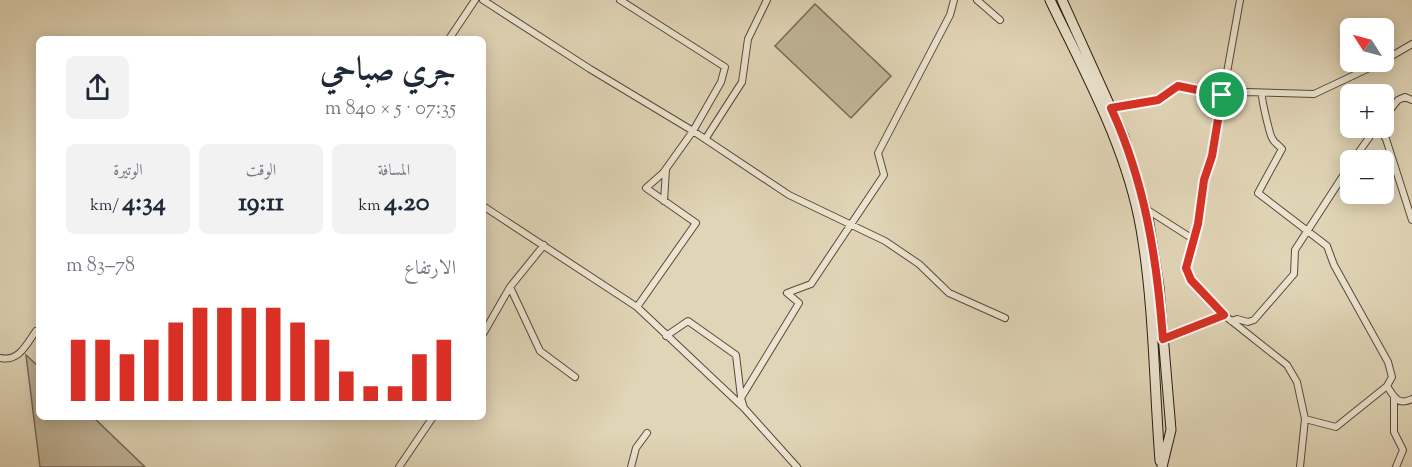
<!DOCTYPE html>
<html lang="ar">
<head>
<meta charset="utf-8">
<style>
  body { margin:0; font-family:"Sorts Mill Goudy",Amiri,serif; background:#f2f2f3; color:#1f2937; direction:rtl; height:100vh; display:flex; flex-direction:column; font-size:22px; white-space:nowrap }
  * { box-sizing:border-box; margin:0 }
  p { font-size:20px; color:#747a83 }
  .icon { flex:none; width:33px; height:33px; fill:none; stroke:currentColor; stroke-width:2; stroke-linecap:round; stroke-linejoin:round }
  .map { position:relative; flex:1; overflow:hidden; direction:ltr }
  .panel { position:absolute; left:36px; top:36px; width:450px; height:384px; display:flex; flex-direction:column; background:#fff; border-radius:9px; box-shadow:0 3px 15px #0003; direction:rtl }
  .panel>* { flex:none }
  .needle { width:39px; rotate:306deg }
  .controls { position:absolute; left:1340px; top:18px; display:grid; gap:12px }
  .controls a { display:grid; place-items:center; width:54px; height:54px; border-radius:9px; background:#fff; box-shadow:0 3px 15px #0003; font-size:30px }
  .pin { position:absolute; display:grid; place-items:center; width:51px; height:51px; color:#fff; margin:-26px; border:3px solid #fff; border-radius:50%; box-shadow:0 2px 6px #0007 }
  .round { display:grid; place-items:center; flex:none; width:63px; height:63px; border-radius:9px; background:#f2f2f3 }
  .summary { display:flex; align-items:center; justify-content:space-between; height:102px; padding:0 30px }
  h1 { font-size:33px; font-weight:700; line-height:45px }
  .figures { display:grid; grid-template-columns:repeat(3,1fr); gap:9px; height:102px; padding:6px 30px }
  .figures div { display:grid; align-content:center; border-radius:9px; background:#f2f2f3; text-align:center }
  .figures b { font-size:26px; font-weight:700 }
  .figures small { font-size:16px; font-weight:400 }
  .figures p { font-size:16px }
  .chart { height:168px; padding:12px 30px }
  .chart p { display:flex; justify-content:space-between }
  .chart svg { width:100%; height:108px; margin-top:6px; stroke:#d93025; stroke-width:6 }
  .map>svg:first-child { display:block }
</style>
</head>
<body>
<div class="map">
<svg width="1412" height="467" viewBox="0 0 1412 467">
  <rect width="100%" height="100%" fill="#e1d5b7"/>
  <filter id="stains"><feTurbulence type="fractalNoise" baseFrequency=".00333" numOctaves="4"/><feColorMatrix values="0 0 0 0 .2 0 0 0 0 .09 0 0 0 0 .02 0 0 0 .5 -.17"/></filter>
  <radialGradient id="worn" r=".72"><stop offset=".6" stop-color="#630" stop-opacity="0"/><stop offset="1" stop-color="#630" stop-opacity=".3"/></radialGradient>
  <!-- green -->
  <path fill="#c2b69b" stroke="#766956" stroke-width="1.5" d="M815,4l76,72 -40,42 -76,-72z
    M26,355l13,12v50h54l52,50h-105z"/>
  <g fill="none" stroke-linecap="round" stroke-linejoin="round">
    <!-- minor casing -->
    <g stroke="#574a3b" stroke-width="8">
      <path id="minor" d="M483,0l107,69 103,62 28,-49 4,-15 -105,-67
        M977,0l23,20
        M449,39l26,-39
        M1383,61l29,-17
        M1262,94c-1,4 8,41 10,44 2,5 7,7 10,11l-24,44 69,53 7,19 54,97 4,15 -5,9
        M1111,108l47,-8 19,-14 45,9 23,-3 69,2 68,-32
        M1383,119l15,-19 7,-3 7,3
        M1379,128l7,11 26,81
        M706,138l36,-56 6,-43 19,-39
        M1353,160l23,-32
        M664,201l2,-31
        M483,206l154,101 107,101 53,59
        M1146,209l47,30
        M510,287l30,64 35,26
        M637,307l59,-84 -50,-35 17,-15 30,-42 96,64 96,46 34,23 30,29 56,25
        M1224,315l-33,-35 -5,-12 13,-44 5,-44 8,-24 28,-156
        M1231,321l6,-2 11,3 6,-2 40,-46 1,-24 55,-85
        M483,334l27,-47 34,-42
        M666,336l22,-15 48,34 5,42
        M1163,339l61,-24 63,50 10,17 8,37 31,8 51,-41c7,11 11,20 25,13
        M0,358c19,4 26,-13 36,-27
        M1394,398v34l9,18 -7,17
        M744,408l-3,-10 58,-95 -12,-10 24,-9 73,-109 -6,-22 72,-138 4,-15
        M399,467l34,-50
        M631,467l5,-19 11,-15
        M1300,467l5,-48"/>
    </g>
    <!-- secondary casing -->
    <g stroke="#291c12" stroke-width="11">
      <path id="secondary" d="M1050,0c35,73 77,148 91,229 13,76 13,155 19,232
        M1062,0l62,137 24,80 11,70 12,143 -9,37"/>
    </g>
    <!-- minor -->
    <use href="#minor" stroke="#ece4d0" stroke-width="6"/>
    <!-- secondary -->
    <use href="#secondary" stroke="#ece4d0" stroke-width="9"/>
  </g>
  <g fill="none" stroke-linecap="round" stroke-linejoin="round">
    <!-- route casing -->
    <g stroke="#fff" stroke-width="12">
      <path id="route" d="M1178,86l44,9 -10,61 -8,24 -6,44 -12,44 5,12 33,35 -61,24c-6,-80 -18,-157 -52,-231l47,-8z"/>
    </g>
    <!-- route -->
    <use href="#route" stroke="#d93025" stroke-width="8"/>
  </g>
  <rect width="100%" height="100%" filter="url(#stains)"/>
  <rect width="100%" height="100%" fill="url(#worn)"/>
</svg>
<div class="controls">
<a><svg class="needle" viewBox="-14 -14 28 28"><path d="M0-13l5 13h-10z" fill="#e53935"/><path d="M0 13l5-13h-10z" fill="#747a83"/></svg></a>
<a>+</a>
<a>−</a>
</div>
<div class="pin" style="left:1222px;top:95px;background:#1e9e55"><svg class="icon" aria-label="arrive" viewBox="0 0 24 24"><path d="M6 21V4h12l-3 4 3 4H6"/></svg></div>
<section class="panel">
<div class="summary"><div><h1>جري صباحي</h1><p>07:35 · 5 × 840 m</p></div><a class="round"><svg class="icon" aria-label="share" viewBox="0 0 24 24"><path d="M12 15V3M7 8l5-5 5 5M5 13v7h14v-7"/></svg></a></div>
<div class="figures">
<div><p>المسافة</p><b>4.20<small> km</small></b></div>
<div><p>الوقت</p><b>19:11</b></div>
<div><p>الوتيرة</p><b>4:34<small> /km</small></b></div>
</div>
<div class="chart"><p><span>الارتفاع</span>78–83 m</p>
<svg viewBox="0 0 160 44" preserveAspectRatio="none"><path d="M5 44V19M15 44V19M25 44V25M35 44V19M45 44V12M55 44V6M65 44V6M75 44V6M85 44V6M95 44V12M105 44V19M115 44V32M125 44V38M135 44V38M145 44V25M155 44V19"/></svg>
</div>
</section>
</div>
</body>
</html>
